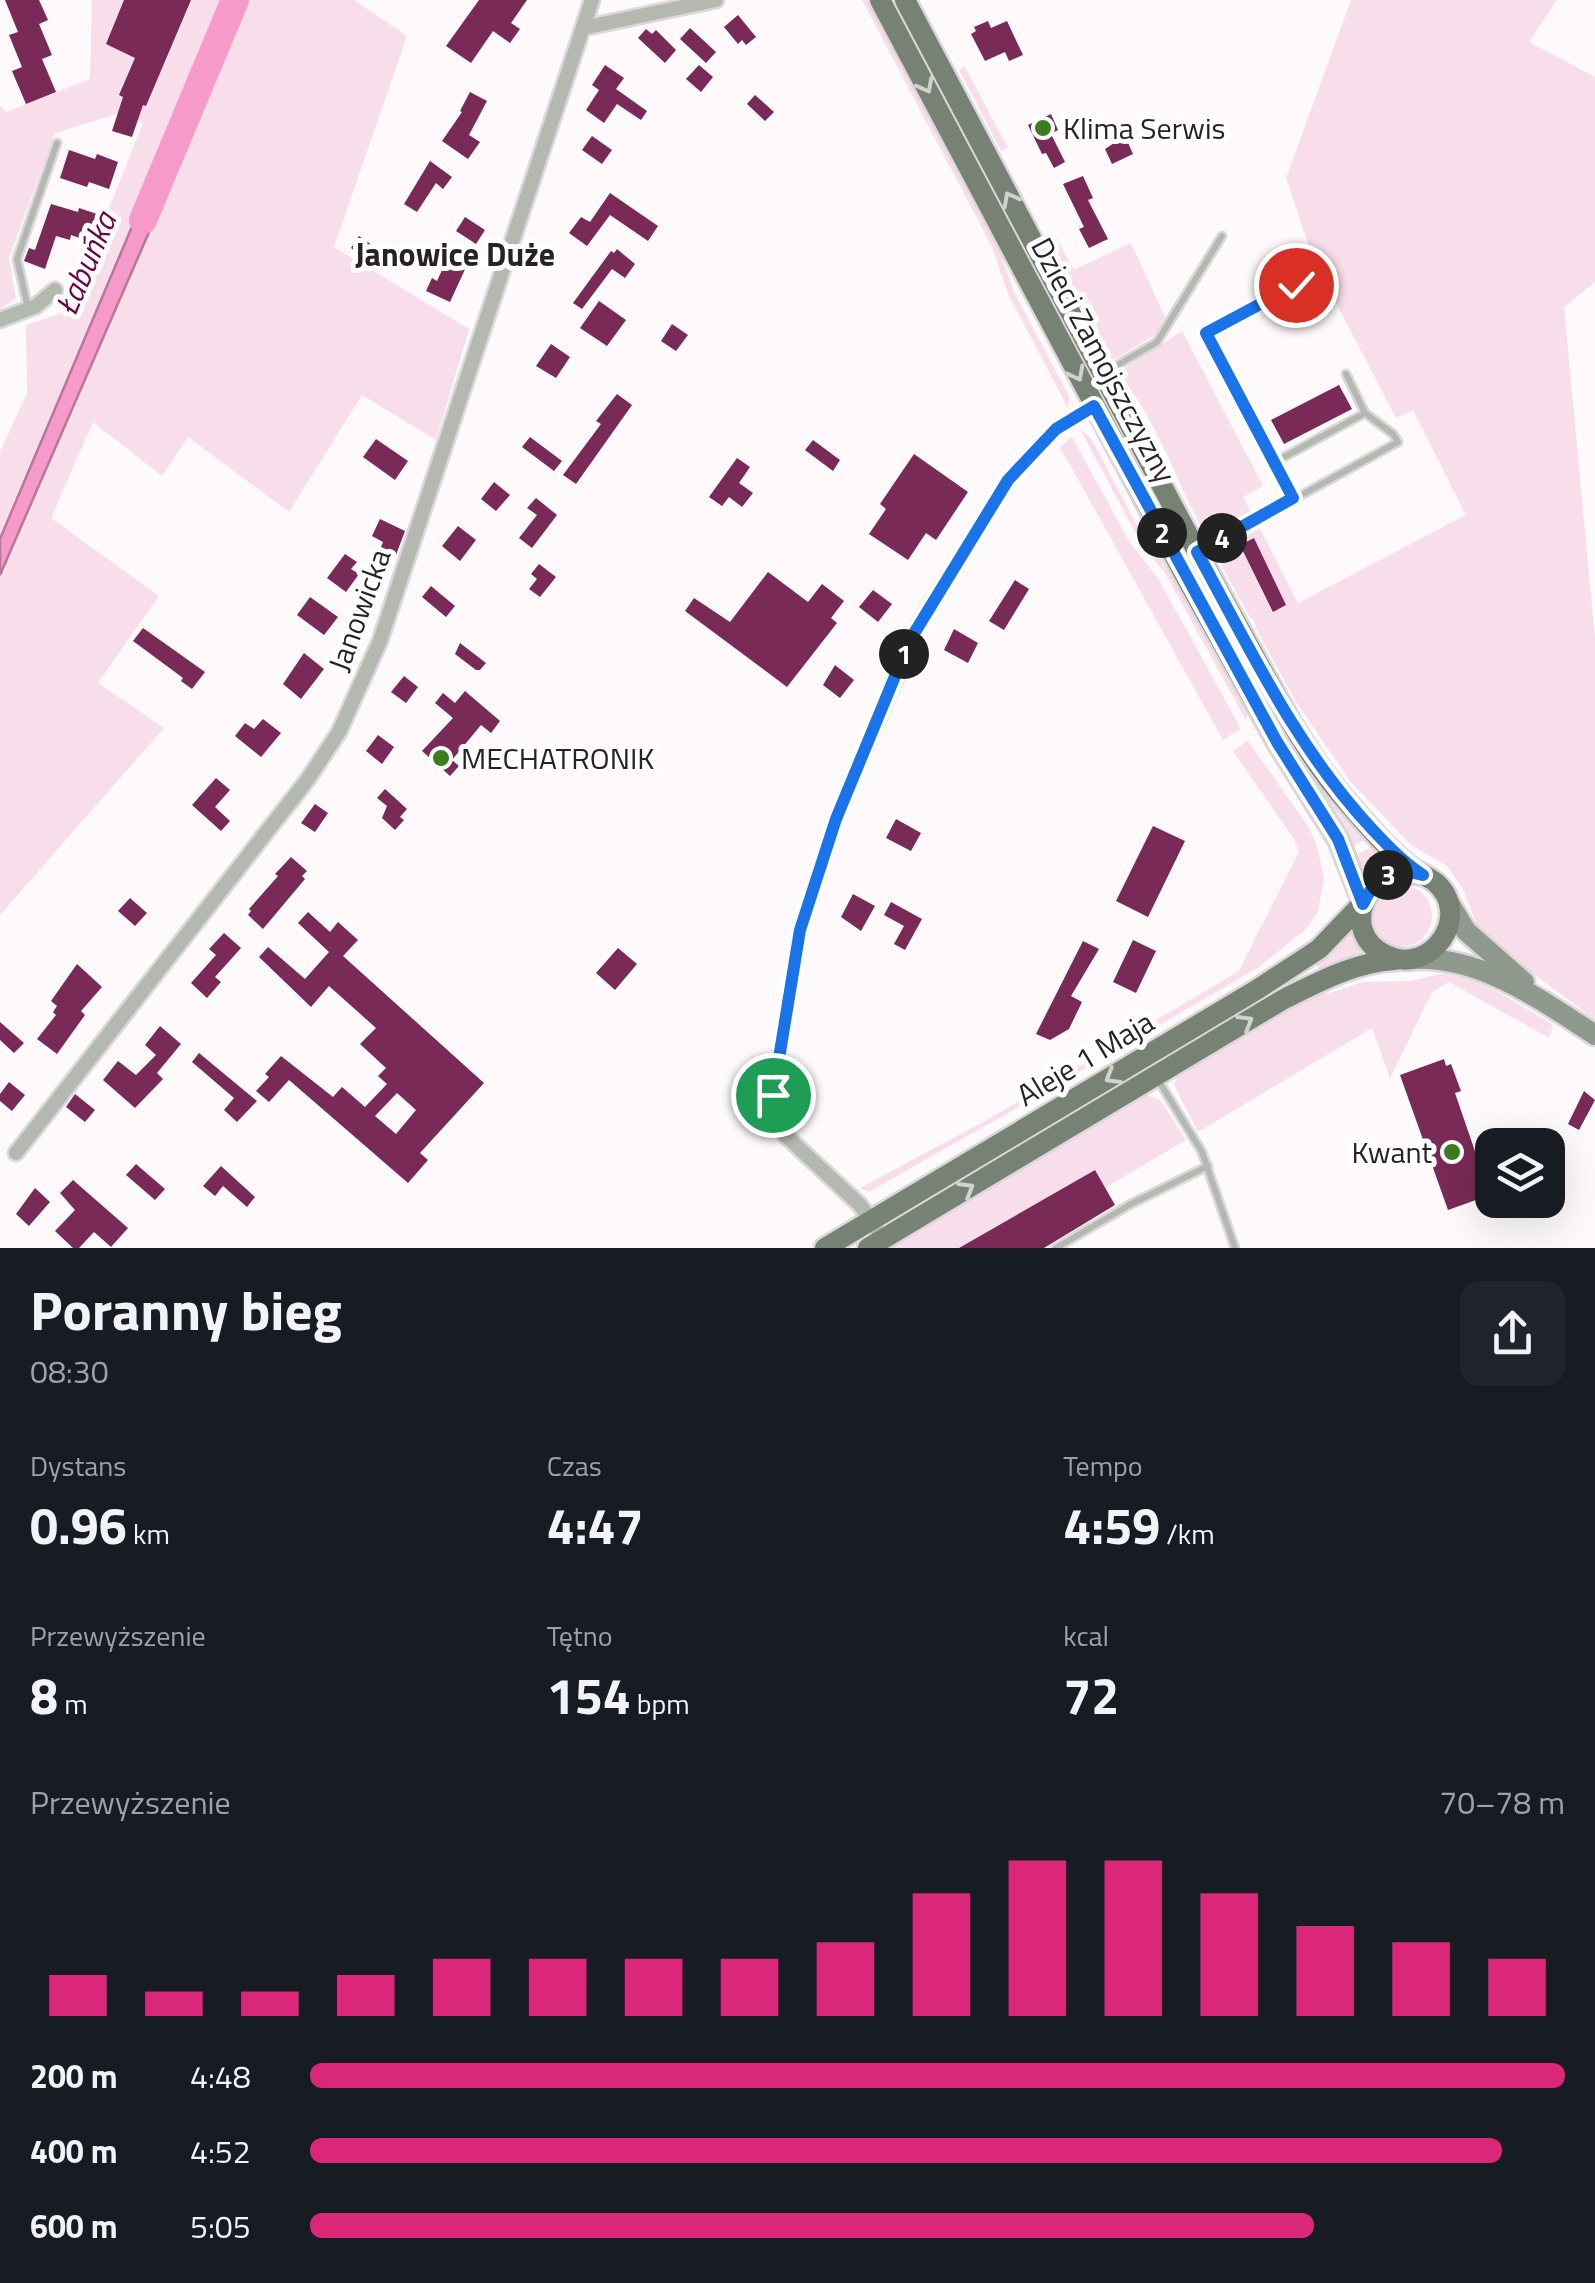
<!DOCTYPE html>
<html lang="pl">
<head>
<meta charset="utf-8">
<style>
  body { margin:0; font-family:"Titillium Web",sans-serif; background:#20242c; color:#f1f3f6; height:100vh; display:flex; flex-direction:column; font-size:38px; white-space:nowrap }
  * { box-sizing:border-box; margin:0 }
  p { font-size:32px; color:#9ea1a6 }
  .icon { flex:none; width:55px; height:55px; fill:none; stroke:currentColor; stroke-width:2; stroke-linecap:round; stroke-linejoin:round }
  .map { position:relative; height:1248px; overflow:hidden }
  .details { display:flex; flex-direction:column; background:#171b24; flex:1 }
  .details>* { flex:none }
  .buttons { position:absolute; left:1475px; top:1128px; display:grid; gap:20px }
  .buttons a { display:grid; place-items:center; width:90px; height:90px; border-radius:20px; background:#171b24; box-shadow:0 10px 40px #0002; font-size:50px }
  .pin { position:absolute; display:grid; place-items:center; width:85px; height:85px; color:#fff; margin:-42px; border:5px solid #fff; border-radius:50%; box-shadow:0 2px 10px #0007 }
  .km { position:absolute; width:50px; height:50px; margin:-25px; border-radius:50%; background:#222; color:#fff; font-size:28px; line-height:50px; text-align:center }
  .round { display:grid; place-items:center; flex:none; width:105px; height:105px; border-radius:20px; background:#20242c }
  .overview { display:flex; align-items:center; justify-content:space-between; height:170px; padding:0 30px }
  h1 { font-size:55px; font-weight:700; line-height:75px }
  .stats { display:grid; grid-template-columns:repeat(3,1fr); gap:15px; height:170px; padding:10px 30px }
  .stats div { display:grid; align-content:center }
  .stats b { font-size:50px; font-weight:700 }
  .stats small { font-size:28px; font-weight:400 }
  .stats p { font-size:28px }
  .chart { height:280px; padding:20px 30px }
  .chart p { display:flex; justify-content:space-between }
  .chart svg { width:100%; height:180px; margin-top:10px; stroke:#db2777; stroke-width:6 }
  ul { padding:0 30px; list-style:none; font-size:32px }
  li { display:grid; grid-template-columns:160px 120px 1fr; align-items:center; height:75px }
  li i { height:25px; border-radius:12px; background:#db2777 }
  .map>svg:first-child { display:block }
</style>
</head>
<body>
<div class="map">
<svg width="1595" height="1248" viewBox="0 0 1595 1248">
  <rect width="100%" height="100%" fill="#fefafc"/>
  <!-- green -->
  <path fill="#f8deea" d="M92,0h262l53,36 -73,211 135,82 -33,111 -74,-45 -73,117 -101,-75 -26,39 -69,-54 -42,96 108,78 -61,87 66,45 -164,187v-463l27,-59 -1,-68 42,-14 75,-188 -26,-9 -62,19 -46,125 7,40 -16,11v-203l6,6 84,-33z
    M862,0h7l126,238 19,54 55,104 -1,12 -60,-114 -16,-47z
    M889,0h7l286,543 186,295 -16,9 -86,-141z
    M1351,0h206l-28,42 66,35v205l-31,25 31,331v382l-100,-75 -19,-22 -13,-34 -16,-23 -36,-21 -60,-63 -55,-80 -40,-73 -2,-10h-3l-37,-67 45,-25 39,76 168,-88 -53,-105 -17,8 -82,-157 -28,-83z
    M965,67l43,81 -7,3 -42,-81z
    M1056,237l18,33 57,-27 34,74 -9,17 -44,27 -63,-120z
    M1182,331l81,155 -20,11 8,15 -44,26c-31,-56 -48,-116 -89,-165z
    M1080,429l11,9 51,97v10z
    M1072,437l58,106 28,35 83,151 -18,11 -163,-293z
    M1152,557l10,2 9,11 76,139v13l-82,-149z
    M1248,741l60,85 9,20 7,32 -6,33 -11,17 -48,39 -153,89 -2,-5 135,-80 60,-119 -5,-13 -61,-88z
    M1374,845l20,21 -28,18 -11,-28z
    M1370 916a31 31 0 1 1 62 0a31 31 0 1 1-62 0Z
    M1351,925l18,27 -49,20 -5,-12z
    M1439,974c41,1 80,31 114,51l-4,13 -100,-56 -17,10 -42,86 -18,-50 -174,104 -24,-47 3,-8 8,-7 136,-79 6,3 36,-12 48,-1z
    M1091,1059l3,4c-74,45 -150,85 -225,129l-9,-4 125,-67z
    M1146,1095l14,5 26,40 -183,108h-116z"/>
  <!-- water -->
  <path fill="#f69bc9" stroke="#b87698" stroke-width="2.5" d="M150,184l15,5 -9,27 -156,359v-36z"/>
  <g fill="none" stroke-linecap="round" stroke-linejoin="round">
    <!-- river -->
    <path stroke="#f69bc9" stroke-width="28" d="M143,220l92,-220"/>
  </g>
  <!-- building -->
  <path fill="#792a56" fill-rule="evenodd" d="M5,0h34l9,20 -9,4 13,31 -10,4 14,33 -30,12 -14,-33 10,-4 -13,-32 9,-3z
    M124,0h67l-45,106 -3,-1 -11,32 -20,-6 11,-34 -4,-2 16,-37 -29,-14z
    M479,0h48l-16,23 9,6 -10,14 -17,-12 -22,32 -25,-17z
    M738,15l18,22 -10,8 -4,-5 -4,4 -14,-17z
    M988,21l3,7 16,-7 16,34 -14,6 -4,-9 -20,9 -14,-27 5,-3 -2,-4z
    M690,28l26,24 -10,11 -26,-24z
    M646,29l6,5 4,-4 20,20 -11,13 -27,-25z
    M605,65l19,13 -8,11 31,22 -6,9 -24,-16 -13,19 -18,-13 13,-20 -7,-5z
    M699,65l14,12 -12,15 -15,-13z
    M470,92l17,9 -18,34 11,7 -12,17 -26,-18 20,-29 -2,-1z
    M755,95l19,17 -9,9 -18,-17z
    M1051,114l7,16 -7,4 14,28 -11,6 -8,-15 -4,1 -14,-29z
    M592,136l20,14 -10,14 -20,-14z
    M1125,136l8,18 -21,10 -7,-15z
    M69,150l26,9 2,-5 21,8 -9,27 -20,-7 -2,5 -27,-9z
    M430,161l22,16 -9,12 -7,-6 -19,29 -13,-8z
    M1083,176l10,22 -5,2 20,39 -19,9 -10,-19 5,-2 -21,-43z
    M610,193l48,33 -10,15 -38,-26 -23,31 -18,-13 12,-16 9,5z
    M51,204l27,8 1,-4 21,7 -9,27 -20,-7 -1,5 -14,-4 -11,33 -21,-8 5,-13 6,2z
    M465,217l20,13 -9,14 -20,-13z
    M359,236l29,20 -8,12 -29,-20z
    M617,249l18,15 -10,14 -13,-9 -30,40 -9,-6 38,-52 3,2z
    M448,257l19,8 -17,37 -24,-11 6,-13 5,3z
    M599,301l27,19 -19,26 -27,-18z
    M672,324l16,11 -12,16 -15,-10z
    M551,344l19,13 -14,21 -20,-12z
    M1339,385l13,24 -68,35 -13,-24z
    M617,394l15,11 -56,79 -13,-9 38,-51 -5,-3z
    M530,437l32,24 -8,10 -32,-24z
    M376,439l32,22 -13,19 -32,-23z
    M813,440l27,20 -7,11 -28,-21z
    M914,454l54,38 -32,48 -10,-7 -18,27 -39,-26 17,-25 -6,-5z
    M737,458l13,9 -11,16 14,10 -11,14 -13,-10 -7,9 -13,-9z
    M494,482l16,13 -14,16 -15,-12z
    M536,498l21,17 -25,33 -13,-10 18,-23 -10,-7z
    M380,519l25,12 -9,24 -15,-8 2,-5 -11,-6z
    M458,526l18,14 -16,21 -18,-15z
    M1254,538l32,67 -13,7 -33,-67z
    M345,554l12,8 -6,7 8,5 -13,18 -19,-14z
    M539,564l17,13 -16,20 -11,-8 8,-10 -6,-5z
    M768,572l40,30 14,-18 22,17 -13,17 6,5 -50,64 -102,-76 9,-13 36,24z
    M1015,580l14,9 -25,41 -15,-9z
    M431,586l24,20 -9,11 -24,-20z
    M873,590l19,14 -14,18 -19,-15z
    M310,597l28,20 -14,18 -27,-20z
    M143,628l62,44 -13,17 -11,-8 2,-3 -50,-37z
    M954,629l24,14 -10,20 -24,-13z
    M460,643l26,20 -6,7h-4l-21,-16z
    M304,653l20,16 -23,30 -18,-15z
    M835,665l19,15 -14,18 -17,-13z
    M404,676l14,11 -12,16 -15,-11z
    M465,691l35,30 -9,12 -10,-8 -29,35 7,6 -9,10 -28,-25 31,-33 -18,-15 8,-10 12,10z
    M263,719l18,14 -20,24 -26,-21 10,-13 9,6z
    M378,735l16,12 -12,17 -16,-13z
    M216,778l14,12 -15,17 15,14 -9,10 -29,-26z
    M385,789l22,20 -7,8 4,3 -9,10 -13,-12 5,-12 -10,-8z
    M315,804l13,9 -13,19 -14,-9z
    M896,819l25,14 -10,18 -25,-13z
    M1153,826l32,15 -37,76 -32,-16z
    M291,857l16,14 -5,5 3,3 -42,50 -15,-14 3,-4 -2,-2 29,-33 -3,-2z
    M853,894l22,12 -14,25 -20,-14z
    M130,898l17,15 -12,13 -17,-15z
    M891,902l31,17 -17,31 -11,-6 10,-18 -20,-11z
    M308,912l22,20 8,-10 20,18 -15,16 141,127 -64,70 8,7 -20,23 -119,-103 -20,22 -13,-11 13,-14 -4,-3 16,-18 52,41 9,-10 23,20 22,-23 -9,-8 8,-8 -26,-24 16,-16 -47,-42 -18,21 -52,-50 9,-10 37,32 24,-27 -31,-29zM397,1093l19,17 -20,24 -21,-18z
    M224,933l17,15 -26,29 6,5 -14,16 -16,-15 25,-28 -7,-6z
    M1133,940l23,11 -20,42 -23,-11z
    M1083,941l16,8 -28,47 11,6 -13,27 -19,11 -14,-6z
    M618,948l19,16 -22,26 -19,-17z
    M77,964l25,23 -21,24 4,4 -28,39 -20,-15 19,-24 -3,-3 4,-6 -6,-5z
    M0,1022l24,21 -10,10 -14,-13z
    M160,1026l21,18 -24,29 6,6 -28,29 -32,-28 15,-19 18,14 20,-20 -11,-10z
    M199,1053l58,48 -20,21 -13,-12 10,-12 -42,-36z
    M1444,1059l2,7 5,-2 10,27 -6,2 35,102 -42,15 -48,-135z
    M9,1082l16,13 -13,16 -12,-10v-7z
    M1584,1091l11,9 -16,30 -11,-6z
    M75,1094l20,16 -10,12 -19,-15z
    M136,1164l29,25 -10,11 -29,-25z
    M221,1166l34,31 -8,10 -24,-21 -8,10 -12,-10z
    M1095,1170l20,35 -71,43h-85z
    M73,1180l55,48 -17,19 -17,-15 -15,16h-6l-18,-17 20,-21 -15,-17z
    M35,1188l15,14 -21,24 -13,-12z"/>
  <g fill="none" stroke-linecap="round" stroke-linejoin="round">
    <!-- lane casing -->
    <g stroke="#dcd7d9" stroke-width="11">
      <path id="lane" d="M28,308l-11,-49 40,-116
        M1104,373l53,-31 65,-106
        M1275,462l90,-49
        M1293,498l-87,-165 89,-48
        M1200,551l198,-109 -5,-8 -28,-21 -19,-39
        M1157,1078l45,74 33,96
        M1056,1248l75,-44 77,-38"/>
    </g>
    <!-- street casing -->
    <g stroke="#dcd7d9" stroke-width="19">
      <path id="street" d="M583,28l133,-28
        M0,320l36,-14 19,-16
        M16,1153l292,-374 31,-47 41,-91 212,-641
        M883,1239l-23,-34 -74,-69 -10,-19 -3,-11 2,-27 25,-149 36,-111 82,-194 90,-145 48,-51 38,-22"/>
    </g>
    <!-- secondary casing -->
    <g stroke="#dcd7d9" stroke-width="25">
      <path id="secondary" d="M1449,903l17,28 58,51
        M1414,959c67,-3 127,41 181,76"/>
    </g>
    <!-- primary casing -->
    <g stroke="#dcd7d9" stroke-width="25">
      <path id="primary" d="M905,0c79,149 158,299 237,448 35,67 71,133 108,200 29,53 56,107 96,153 19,22 40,47 63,65 8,6 18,10 26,16 39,33 -4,95 -49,73 -50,-23 -18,-96 37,-80
        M825,1248l433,-259 61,-40 44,-46 -25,-64 -61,-97 -93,-168 -304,-574
        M868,1248l416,-249c35,-17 71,-37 111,-39"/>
    </g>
    <!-- lane -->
    <use href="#lane" stroke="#b3b9b1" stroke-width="6"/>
    <!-- street -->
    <use href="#street" stroke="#b3b9b1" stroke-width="14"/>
    <!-- secondary -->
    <use href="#secondary" stroke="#90998d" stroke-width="20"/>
    <!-- primary -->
    <use href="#primary" stroke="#778174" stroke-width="20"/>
  </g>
  <!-- one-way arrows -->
  <defs><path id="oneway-chevron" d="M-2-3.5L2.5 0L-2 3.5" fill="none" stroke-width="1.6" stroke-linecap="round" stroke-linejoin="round" transform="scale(2.5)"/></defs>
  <g stroke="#cfd3ce">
    <use href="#oneway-chevron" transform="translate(926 86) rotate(62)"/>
    <use href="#oneway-chevron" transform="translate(1010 199) rotate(-118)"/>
    <use href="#oneway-chevron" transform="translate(1077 374) rotate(62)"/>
    <use href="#oneway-chevron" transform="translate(1246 1022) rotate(-31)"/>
    <use href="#oneway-chevron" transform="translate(1112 1077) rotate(149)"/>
    <use href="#oneway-chevron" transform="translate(967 1189) rotate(-31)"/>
  </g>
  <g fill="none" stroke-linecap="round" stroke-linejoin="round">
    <!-- route casing -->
    <g stroke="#fff" stroke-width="20">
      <path id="route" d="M773,1095l27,-165 36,-111 74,-179 98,-160 48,-51 38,-23 183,336 61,97 25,65c11,-26 33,-37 60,-29 -19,-12 -35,-29 -51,-46 -75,-80 -122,-180 -175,-277l96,-54 -87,-165 90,-48"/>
    </g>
    <!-- route -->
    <use href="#route" stroke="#1a73e8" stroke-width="12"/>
  </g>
  <!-- markers -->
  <g fill="#3c7e1f" stroke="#fff" stroke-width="4">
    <circle cx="1043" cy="128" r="10"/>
    <circle cx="441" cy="758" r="10"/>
    <circle cx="1452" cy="1152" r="10"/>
  </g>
  <g text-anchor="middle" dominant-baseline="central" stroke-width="10" stroke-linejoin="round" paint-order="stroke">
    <!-- poi labels -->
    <g font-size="30" fill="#292124" stroke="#fff" text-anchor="start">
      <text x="1063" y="128">Klima Serwis</text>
      <text x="461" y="758">MECHATRONIK</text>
      <text x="1432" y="1152" text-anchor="end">Kwant</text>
    </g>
    <!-- street labels -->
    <g font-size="30" fill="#292124" stroke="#fff">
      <text transform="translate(1104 360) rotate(62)">Dzieci Zamojszczyzny</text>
      <text transform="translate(359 610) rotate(-70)">Janowicka</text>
      <text transform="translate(1085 1058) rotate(-31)">Aleje 1 Maja</text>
    </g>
    <!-- neighbourhood labels -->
    <g font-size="32" font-weight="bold" fill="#292124" stroke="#fff">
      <text x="455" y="254">Janowice Duże</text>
    </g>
    <!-- water labels -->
    <g font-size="32" font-style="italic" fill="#6f0048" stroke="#fff">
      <text transform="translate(85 263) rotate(-67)">Łabuńka</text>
    </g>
  </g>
</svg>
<div class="buttons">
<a><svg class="icon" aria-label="layers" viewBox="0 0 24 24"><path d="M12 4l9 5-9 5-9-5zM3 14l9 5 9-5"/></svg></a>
</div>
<div class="pin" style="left:773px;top:1095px;background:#1e9e55"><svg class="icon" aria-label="arrive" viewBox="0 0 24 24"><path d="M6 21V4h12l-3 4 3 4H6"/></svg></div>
<div class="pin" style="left:1296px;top:285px;background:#d93025"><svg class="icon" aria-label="check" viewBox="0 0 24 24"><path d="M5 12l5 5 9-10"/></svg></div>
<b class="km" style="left:904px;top:654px">1</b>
<b class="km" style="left:1162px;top:533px">2</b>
<b class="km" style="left:1388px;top:875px">3</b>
<b class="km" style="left:1222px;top:538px">4</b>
</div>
<section class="details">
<div class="overview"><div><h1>Poranny bieg</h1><p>08:30</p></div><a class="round"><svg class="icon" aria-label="share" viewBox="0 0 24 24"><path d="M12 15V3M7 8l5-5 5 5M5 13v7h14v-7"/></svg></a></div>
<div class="stats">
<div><p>Dystans</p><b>0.96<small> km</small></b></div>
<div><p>Czas</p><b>4:47</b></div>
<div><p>Tempo</p><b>4:59<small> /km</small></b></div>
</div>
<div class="stats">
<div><p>Przewyższenie</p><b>8<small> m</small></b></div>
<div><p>Tętno</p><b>154<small> bpm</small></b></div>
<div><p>kcal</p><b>72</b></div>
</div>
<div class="chart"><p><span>Przewyższenie</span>70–78 m</p>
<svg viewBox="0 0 160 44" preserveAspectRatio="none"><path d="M5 44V34M15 44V38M25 44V38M35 44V34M45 44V30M55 44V30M65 44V30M75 44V30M85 44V26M95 44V14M105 44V6M115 44V6M125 44V14M135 44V22M145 44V26M155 44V30"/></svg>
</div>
<ul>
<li><b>200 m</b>4:48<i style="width:100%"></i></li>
<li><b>400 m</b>4:52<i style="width:95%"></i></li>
<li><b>600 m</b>5:05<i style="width:80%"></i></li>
</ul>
</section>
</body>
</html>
